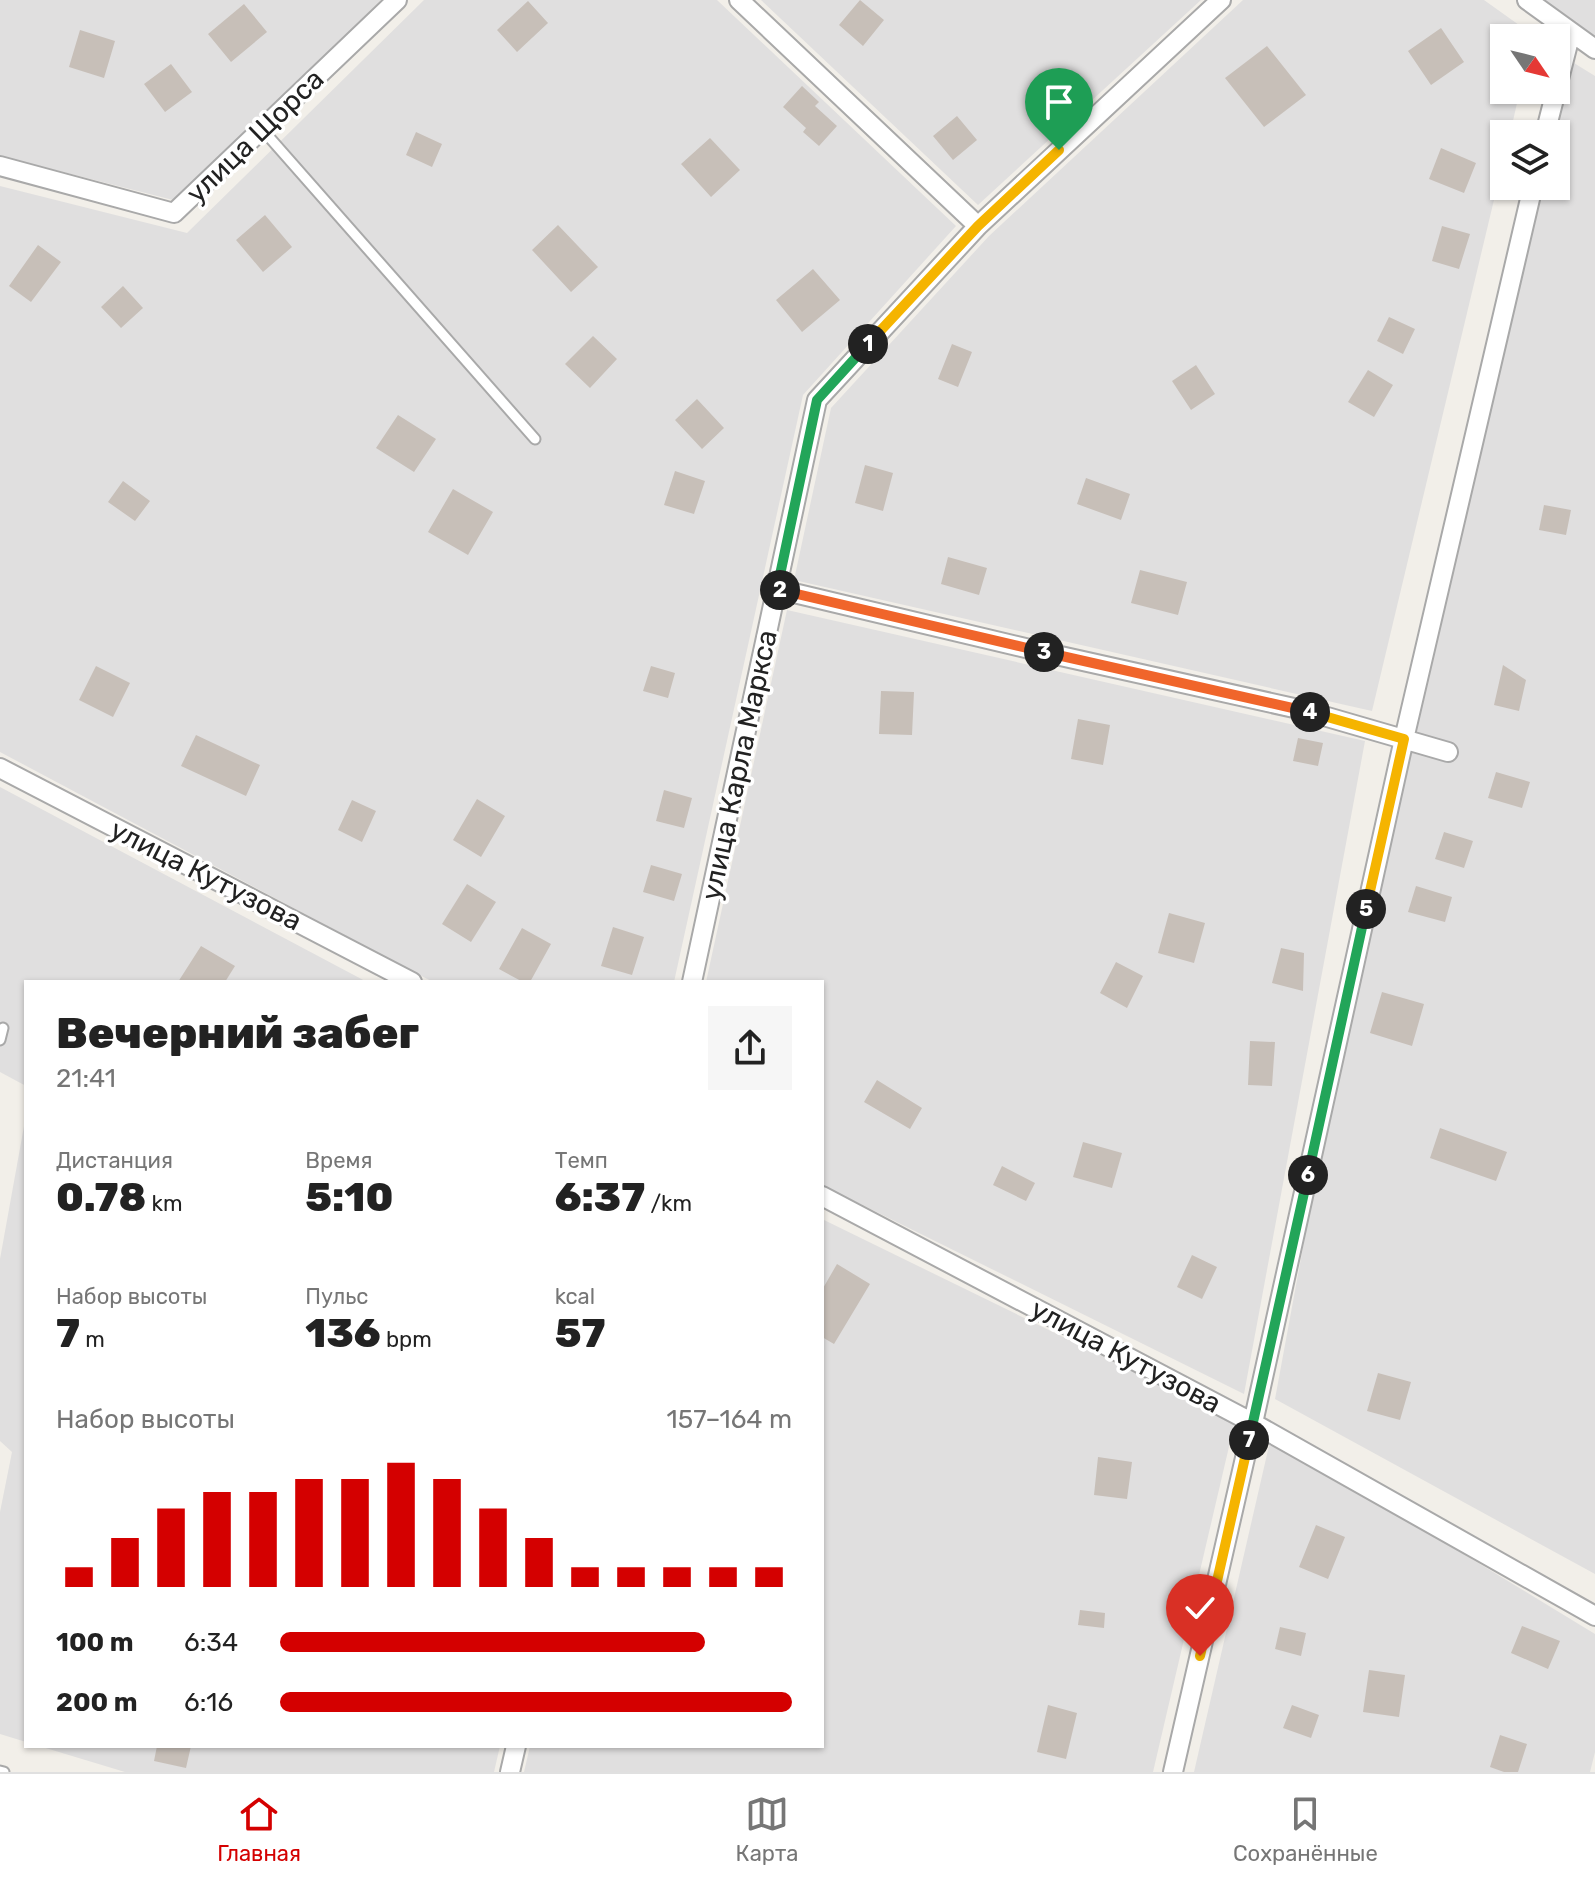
<!DOCTYPE html>
<html lang="ru">
<head>
<meta charset="utf-8">
<style>
  body { margin:0; font-family:Rubik,sans-serif; background:#f6f6f6; color:#222; height:100vh; display:flex; flex-direction:column; font-size:30px; white-space:nowrap }
  * { box-sizing:border-box; margin:0 }
  p { font-size:26px; color:#767676 }
  .icon { flex:none; width:44px; height:44px; fill:none; stroke:currentColor; stroke-width:2; stroke-linecap:round; stroke-linejoin:round }
  .map { position:relative; flex:1; overflow:hidden }
  .side { position:absolute; left:24px; top:980px; width:800px; height:768px; display:flex; flex-direction:column; background:#fff; border-radius:0px; box-shadow:0 2px 6px #0004 }
  .side>* { flex:none }
  .needle { width:52px; rotate:125deg }
  .tools { position:absolute; left:1490px; top:24px; display:grid; gap:16px }
  .tools a { display:grid; place-items:center; width:80px; height:80px; border-radius:0px; background:#fff; box-shadow:0 2px 6px #0004; font-size:40px }
  .pin { position:absolute; display:grid; place-items:center; width:68px; height:68px; color:#fff; margin:-82px -34px; border-radius:50% 50% 50% 0; rotate:-45deg; box-shadow:0 0 8px #0007 }
  .pin .icon { rotate:45deg }
  .km { position:absolute; width:40px; height:40px; margin:-20px; border-radius:50%; background:#222; color:#fff; font-size:22px; line-height:40px; text-align:center }
  .round { display:grid; place-items:center; flex:none; width:84px; height:84px; border-radius:0px; background:#f6f6f6 }
  .summary { display:flex; align-items:center; justify-content:space-between; height:136px; padding:0 32px }
  h1 { font-size:44px; font-weight:800; line-height:60px }
  .metrics { display:grid; grid-template-columns:repeat(3,1fr); gap:12px; height:136px; padding:8px 32px }
  .metrics div { display:grid; align-content:center }
  .metrics b { font-size:40px; font-weight:800 }
  .metrics small { font-size:22px; font-weight:400 }
  .metrics p { font-size:22px }
  .chart { height:224px; padding:16px 32px }
  .chart p { display:flex; justify-content:space-between }
  .chart svg { width:100%; height:144px; margin-top:8px; stroke:#d40000; stroke-width:6 }
  ul { padding:0 32px; list-style:none; font-size:26px }
  li { display:grid; grid-template-columns:128px 96px 1fr; align-items:center; height:60px }
  li i { height:20px; border-radius:10px; background:#d40000 }
  .menu { display:flex; justify-content:space-around; align-items:center; height:112px; border-top:2px solid #e0e0e0; background:#fff; font-size:22px; color:#767676 }
  .menu a { display:grid; justify-items:center; gap:4px }
  .menu .on { color:#d40000 }
  .map>svg:first-child { display:block }
</style>
</head>
<body>
<div class="map">
<svg width="1595" height="1772" viewBox="0 0 1595 1772">
  <rect width="100%" height="100%" fill="#f2efe9"/>
  <!-- residential -->
  <path fill="#e0dfdf" d="M0,0h381l-204,201 -177,-45z
    M424,0h293l239,226 -153,169 -129,587h-241l-433,-230v-566l187,47z
    M761,0h440l-223,205z
    M1243,0h241l49,35v3h-29v52h16l-10,44h-6v24l-132,553 -578,-131 37,-172 158,-172z
    M1542,0h53v36z
    M1561,55l34,21v1498l-320,-175 123,-666 131,-547h27v-52h-14z
    M787,610l578,131 -121,653 -422,-209v-203h-116z
    M0,787l367,195h-341v104l-26,-14z
    M26,1115v627l-26,-8v-222l12,-60 -12,-11v-182z
    M822,1219l413,202 -82,351h-629l6,-26h292z
    M1271,1437l324,197v118l-5,20h-396z
    M39,1746h461l-6,26h-369z"/>
  <!-- building -->
  <path fill="#c7bfb8" d="M860,0l24,20 -21,26 -24,-21z
    M528,1l20,22 -31,29 -20,-22z
    M244,4l23,28 -36,30 -23,-28z
    M1441,28l23,34 -33,23 -23,-34z
    M80,30l35,11 -11,37 -35,-11z
    M1267,46l39,49 -42,32 -39,-49z
    M171,64l21,28 -27,20 -21,-28z
    M802,86l17,16 -4,4 22,20 -18,20 -16,-14 3,-4 -23,-21z
    M957,116l20,24 -24,20 -20,-24z
    M416,132l26,12 -10,23 -26,-12z
    M710,138l30,32 -29,27 -30,-33z
    M1441,148l35,15 -12,30 -35,-14z
    M265,215l27,32 -29,25 -27,-32z
    M558,225l40,42 -27,25 -39,-42z
    M1442,226l28,8 -11,35 -27,-8z
    M38,245l23,17 -30,40 -22,-16z
    M813,269l27,31 -38,32 -26,-32z
    M123,286l20,22 -22,20 -20,-21z
    M1389,317l26,12 -12,25 -26,-13z
    M593,336l24,23 -27,29 -25,-24z
    M952,344l20,8 -14,35 -20,-8z
    M1196,365l19,29 -24,16 -19,-29z
    M1368,370l25,15 -19,32 -26,-15z
    M697,399l27,29 -22,21 -27,-29z
    M398,415l38,24 -22,33 -38,-24z
    M865,465l28,8 -10,38 -28,-8z
    M675,471l30,10 -11,33 -30,-9z
    M1086,478l44,16 -9,26 -44,-16z
    M123,481l27,20 -15,20 -27,-19z
    M453,489l40,23 -25,43 -40,-23z
    M1544,505l27,5 -5,25 -27,-5z
    M948,557l39,11 -8,27 -38,-11z
    M1140,570l47,12 -9,33 -47,-12z
    M1503,665l23,15 -7,31 -25,-6z
    M96,666l34,17 -17,34 -34,-17z
    M651,666l24,7 -7,25 -25,-7z
    M881,691l33,1 -2,43 -33,-1z
    M1078,719l32,6 -7,40 -32,-6z
    M196,735l64,30 -14,31 -65,-30z
    M1298,738l25,5 -5,23 -25,-5z
    M1496,772l34,10 -8,26 -34,-10z
    M664,790l28,8 -8,30 -28,-7z
    M477,799l28,17 -24,41 -28,-17z
    M352,800l24,11 -14,31 -24,-12z
    M1444,832l29,9 -9,27 -29,-9z
    M651,865l31,9 -8,27 -31,-9z
    M467,884l29,18 -25,40 -29,-18z
    M1416,886l36,11 -7,25 -37,-10z
    M1169,913l36,10 -11,40 -36,-10z
    M613,927l31,10 -12,38 -31,-9z
    M522,928l29,16 -21,38h-7l-24,-13z
    M201,946l34,20 -10,16h-47z
    M1281,948l23,5 -1,38 -31,-8z
    M1116,962l27,14 -16,32 -27,-15z
    M1382,992l42,12 -12,42 -42,-13z
    M1250,1041l25,1 -3,44 -24,-1z
    M877,1080l45,28 -12,21 -46,-27z
    M1440,1128l67,24 -11,29 -66,-23z
    M1083,1142l39,11 -10,35 -39,-11z
    M1002,1166l33,17 -9,18 -33,-16z
    M1192,1255l25,12 -15,32 -25,-12z
    M837,1264l33,20 -36,60 -12,-7v-47z
    M1378,1373l33,9 -11,38 -33,-9z
    M1098,1457l34,5 -5,37 -33,-4z
    M1316,1525l29,12 -17,42 -29,-12z
    M1080,1610l25,3 -1,15 -26,-3z
    M1522,1626l38,15 -12,28 -37,-16z
    M1280,1627l26,6 -5,23 -26,-7z
    M1369,1670l36,5 -6,42 -36,-5z
    M1048,1705l29,8 -11,46 -29,-7z
    M1292,1705l27,10 -8,23 -28,-10z
    M1500,1735l27,9 -9,28h-14l-14,-5z
    M157,1746h34l-5,22 -32,-7z"/>
  <g fill="none" stroke-linecap="round" stroke-linejoin="round">
    <!-- service casing -->
    <g stroke="#a9a9a9" stroke-width="13">
      <path id="service" d="M262,129l273,310
        M0,1040l3,-12
        M0,1771l4,1"/>
    </g>
    <!-- minor casing -->
    <g stroke="#a9a9a9" stroke-width="22">
      <path id="minor" d="M739,0l239,226
        M1527,0l68,49
        M1545,134l26,-102
        M0,166l174,47 223,-213
        M777,589l261,62 265,59 145,42
        M0,768l412,214
        M692,982l125,-582 161,-174 243,-226
        M822,1196l431,227 342,193
        M510,1772l6,-26
        M1173,1772l80,-349 151,-684 129,-553"/>
    </g>
    <!-- service -->
    <use href="#service" stroke="#fff" stroke-width="9"/>
    <!-- minor -->
    <use href="#minor" stroke="#fff" stroke-width="18"/>
  </g>
  <g fill="none" stroke-linecap="round" stroke-linejoin="round">
    <!-- split-1 casing -->
    <g stroke="#fff" stroke-width="16">
      <path id="split-1" d="M868,344l110,-118 81,-76"/>
    </g>
    <!-- split-2 casing -->
    <g stroke="#fff" stroke-width="16">
      <path id="split-2" d="M780,590l-3,-1 40,-189 51,-56"/>
    </g>
    <!-- split-3 casing -->
    <g stroke="#fff" stroke-width="16">
      <path id="split-3" d="M780,590l264,62"/>
    </g>
    <!-- split-4 casing -->
    <g stroke="#fff" stroke-width="16">
      <path id="split-4" d="M1044,652l266,60"/>
    </g>
    <!-- split-5 casing -->
    <g stroke="#fff" stroke-width="16">
      <path id="split-5" d="M1310,712l94,27 -38,170"/>
    </g>
    <!-- split-6 casing -->
    <g stroke="#fff" stroke-width="16">
      <path id="split-6" d="M1308,1175l58,-266"/>
    </g>
    <!-- split-7 casing -->
    <g stroke="#fff" stroke-width="16">
      <path id="split-7" d="M1249,1440l59,-265"/>
    </g>
    <!-- split-8 casing -->
    <g stroke="#fff" stroke-width="16">
      <path id="split-8" d="M1200,1656l49,-216"/>
    </g>
    <!-- split-1 -->
    <use href="#split-1" stroke="#f5b400" stroke-width="10"/>
    <!-- split-2 -->
    <use href="#split-2" stroke="#22a559" stroke-width="10"/>
    <!-- split-3 -->
    <use href="#split-3" stroke="#f0652b" stroke-width="10"/>
    <!-- split-4 -->
    <use href="#split-4" stroke="#f0652b" stroke-width="10"/>
    <!-- split-5 -->
    <use href="#split-5" stroke="#f5b400" stroke-width="10"/>
    <!-- split-6 -->
    <use href="#split-6" stroke="#22a559" stroke-width="10"/>
    <!-- split-7 -->
    <use href="#split-7" stroke="#22a559" stroke-width="10"/>
    <!-- split-8 -->
    <use href="#split-8" stroke="#f5b400" stroke-width="10"/>
  </g>
  <g text-anchor="middle" dominant-baseline="central" stroke-width="7" stroke-linejoin="round" paint-order="stroke">
    <!-- street labels -->
    <g font-size="28" fill="#222" stroke="#fff">
      <text transform="translate(255 136) rotate(-44)">улица Щорса</text>
      <text transform="translate(739 765) rotate(-78)">улица Карла Маркса</text>
      <text transform="translate(206 875) rotate(27)">улица Кутузова</text>
      <text transform="translate(1126 1356) rotate(28)">улица Кутузова</text>
    </g>
  </g>
</svg>
<div class="tools">
<a><svg class="needle" viewBox="-14 -14 28 28"><path d="M0-13l5 13h-10z" fill="#e53935"/><path d="M0 13l5-13h-10z" fill="#767676"/></svg></a>
<a><svg class="icon" aria-label="layers" viewBox="0 0 24 24"><path d="M12 4l9 5-9 5-9-5zM3 14l9 5 9-5"/></svg></a>
</div>
<div class="pin" style="left:1059px;top:150px;background:#1e9e55"><svg class="icon" aria-label="arrive" viewBox="0 0 24 24"><path d="M6 21V4h12l-3 4 3 4H6"/></svg></div>
<div class="pin" style="left:1200px;top:1656px;background:#d93025"><svg class="icon" aria-label="check" viewBox="0 0 24 24"><path d="M5 12l5 5 9-10"/></svg></div>
<b class="km" style="left:868px;top:344px">1</b>
<b class="km" style="left:780px;top:590px">2</b>
<b class="km" style="left:1044px;top:652px">3</b>
<b class="km" style="left:1310px;top:712px">4</b>
<b class="km" style="left:1366px;top:909px">5</b>
<b class="km" style="left:1308px;top:1175px">6</b>
<b class="km" style="left:1249px;top:1440px">7</b>
<section class="side">
<div class="summary"><div><h1>Вечерний забег</h1><p>21:41</p></div><a class="round"><svg class="icon" aria-label="share" viewBox="0 0 24 24"><path d="M12 15V3M7 8l5-5 5 5M5 13v7h14v-7"/></svg></a></div>
<div class="metrics">
<div><p>Дистанция</p><b>0.78<small> km</small></b></div>
<div><p>Время</p><b>5:10</b></div>
<div><p>Темп</p><b>6:37<small> /km</small></b></div>
</div>
<div class="metrics">
<div><p>Набор высоты</p><b>7<small> m</small></b></div>
<div><p>Пульс</p><b>136<small> bpm</small></b></div>
<div><p>kcal</p><b>57</b></div>
</div>
<div class="chart"><p><span>Набор высоты</span>157–164 m</p>
<svg viewBox="0 0 160 44" preserveAspectRatio="none"><path d="M5 44V38M15 44V29M25 44V20M35 44V15M45 44V15M55 44V11M65 44V11M75 44V6M85 44V11M95 44V20M105 44V29M115 44V38M125 44V38M135 44V38M145 44V38M155 44V38"/></svg>
</div>
<ul>
<li><b>100 m</b>6:34<i style="width:83%"></i></li>
<li><b>200 m</b>6:16<i style="width:100%"></i></li>
</ul>
</section>
</div>
<nav class="menu">
<a class="on"><svg class="icon" aria-label="home" viewBox="0 0 24 24"><path d="M3 11l9-7 9 7M6 9v11h12V9"/></svg>Главная</a>
<a><svg class="icon" aria-label="map" viewBox="0 0 24 24"><path d="M3 6l6-2 6 2 6-2v14l-6 2-6-2-6 2zM9 4v14M15 6v14"/></svg>Карта</a>
<a><svg class="icon" aria-label="saved" viewBox="0 0 24 24"><path d="M7 4h10v16l-5-4-5 4z"/></svg>Сохранённые</a>
</nav>
</body>
</html>
